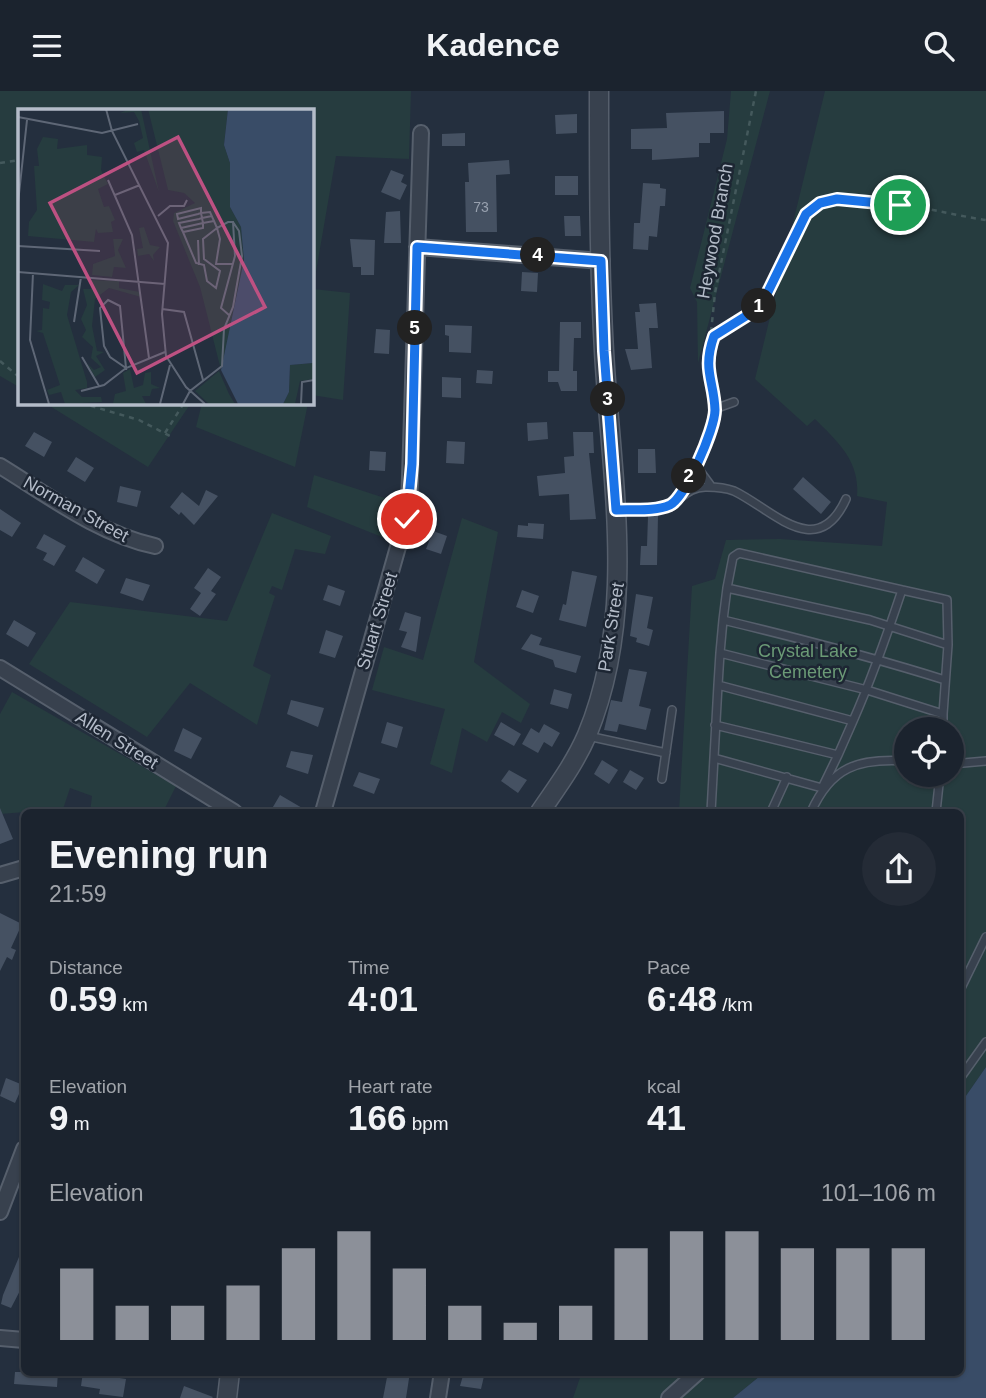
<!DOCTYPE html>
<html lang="en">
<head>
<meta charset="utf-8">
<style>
  body { margin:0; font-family:Helvetica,sans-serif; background:#242b36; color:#f1f3f6; height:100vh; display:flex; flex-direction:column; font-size:26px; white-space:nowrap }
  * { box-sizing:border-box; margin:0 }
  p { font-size:23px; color:#a0a4aa }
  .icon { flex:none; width:38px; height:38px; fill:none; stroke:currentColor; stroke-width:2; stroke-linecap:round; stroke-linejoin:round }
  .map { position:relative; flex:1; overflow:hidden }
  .drawer { position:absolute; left:21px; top:718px; width:943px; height:567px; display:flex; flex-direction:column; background:#1b232e; border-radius:10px; box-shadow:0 2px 5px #0004,0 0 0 2px #39404a }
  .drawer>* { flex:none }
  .controls { position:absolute; left:894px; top:626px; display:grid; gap:14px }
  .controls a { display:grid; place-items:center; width:70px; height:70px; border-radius:50%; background:#1b232e; box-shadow:0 2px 5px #0004,0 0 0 2px #39404a; font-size:35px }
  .pin { position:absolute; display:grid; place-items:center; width:60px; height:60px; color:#fff; margin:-30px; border:4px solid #fff; border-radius:50%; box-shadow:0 2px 7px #0007 }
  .km { position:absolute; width:35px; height:35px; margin:-18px; border-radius:50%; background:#222; color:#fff; font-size:19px; line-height:35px; text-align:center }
  .round { display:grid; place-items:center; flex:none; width:74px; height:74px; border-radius:37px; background:#242b36 }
  .head { display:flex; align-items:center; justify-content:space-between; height:119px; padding:0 28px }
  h1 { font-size:38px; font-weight:600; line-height:52px }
  .metrics { display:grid; grid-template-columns:repeat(3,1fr); gap:10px; height:119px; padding:7px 28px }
  .metrics div { display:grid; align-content:center }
  .metrics b { font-size:35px; font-weight:600 }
  .metrics small { font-size:19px; font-weight:400 }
  .metrics p { font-size:19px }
  .chart { height:196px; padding:14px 28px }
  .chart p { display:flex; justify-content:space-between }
  .chart svg { width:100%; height:126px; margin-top:7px; stroke:#8c9099; stroke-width:6 }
  header { display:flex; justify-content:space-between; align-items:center; height:91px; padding:0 28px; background:#1b232e; font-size:32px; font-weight:600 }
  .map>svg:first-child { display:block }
</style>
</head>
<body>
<header><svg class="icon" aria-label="menu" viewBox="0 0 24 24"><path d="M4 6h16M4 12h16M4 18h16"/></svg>Kadence<svg class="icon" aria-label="search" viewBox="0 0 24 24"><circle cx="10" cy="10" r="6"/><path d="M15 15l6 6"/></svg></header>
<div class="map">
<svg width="986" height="1307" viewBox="0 0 986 1307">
  <rect width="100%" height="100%" fill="#242f3e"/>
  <!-- green -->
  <path fill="#263c3f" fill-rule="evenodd" d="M0,0h411l-2,68 -73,-3 -23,133 37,4 -7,107 -31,-5v-285h-293v277l-19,-11z
    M731,0h39l-72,272 -1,-61 -7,-14 37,-149z
    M825,0h161v976l-25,36v-291h-282l13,-226 23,-7 11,-39 54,-1 102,7 5,-44 -30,-6c3,-35 -19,-54 -42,-77l-8,7 -52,-47zM906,639h46v45h-46z
    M45,312h146l-43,64z
    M202,312h106l-13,64 -99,-40z
    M314,384l83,27 -5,39 -85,-34z
    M272,422l59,23 -6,18 -30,-5 -13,41 -10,-4 -3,7 6,3 -22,70 18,9 -14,50 -67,-42 -43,54 -118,-73 41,-62 157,19z
    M462,427l36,14 -24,130 56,42 -9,19 -19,-11 -15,30 -25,-14 -10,45 -22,-9 15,-55 -73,-19 12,-43 39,13z
    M12,601l164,94 -13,26h-73l2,-16 -22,-8 -7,21 -63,5v-100z
    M582,1281h183l-32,26h-160z"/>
  <!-- water -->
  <path fill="#394c67" d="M986,976v331h-253l32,-26h196v-269z"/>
  <!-- building -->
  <path fill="#455162" d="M724,20v22h-14v10h-11v14l-47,3v-11h-21v-20l36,-1 -1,-15z
    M577,23v19l-21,1 -1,-19z
    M465,42v13h-23v-12z
    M509,69l1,14 -14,1 1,57h-31l-1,-50h4l-1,-19z
    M391,79l13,5 -3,7 6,3 -7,15 -19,-8z
    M555,85h23v19h-23z
    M643,92l17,1v4l6,1 -1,17h-5l-3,31 -8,-1 -1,14 -15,-1 1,-26h6z
    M400,120l1,32h-17l2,-31z
    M564,125h16l1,20h-16z
    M350,148l25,1 -1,35h-13v-8h-8z
    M522,181l16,1 -1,19 -16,-1z
    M656,212l2,25h-9l3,40 -21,2 -6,-21h13l-3,-37h5l-1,-8z
    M560,231h21v16h-7l-1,33h4v20h-16l-3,-9h-10v-11h11z
    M445,234l27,1 -1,27 -22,-1v-16l-4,-1z
    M376,238l14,1 -1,24 -15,-1z
    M477,279l16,1 -1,13 -16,-1z
    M442,286l19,1v20l-19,-1z
    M547,331l1,17 -20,2 -1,-18z
    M34,341l18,10 -8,15 -19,-11z
    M573,341h20l1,21h-5l7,66 -26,1 -1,-26 -30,2 -2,-20 28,-3 -1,-16 10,-1z
    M447,350l18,1 -1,22 -18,-1z
    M638,358h17l1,24h-18z
    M370,360l16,1 -1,19 -16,-1z
    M76,366l18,11 -9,14 -18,-11z
    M803,386l28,25 -10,12 -28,-25z
    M120,395l21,5 -4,16 -20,-5z
    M206,399l12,6 -24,29 -13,-13 -2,3 -9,-8 12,-15 17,14z
    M0,418l21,14 -9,14 -12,-7z
    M658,424l-1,50h-17l1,-19h6l1,-30z
    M528,432l16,1 -1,15 -26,-2 1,-12 10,1z
    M433,440l14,5 -6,18 -15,-5z
    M44,443l22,12 -12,20 -11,-6 4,-7 -11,-5z
    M83,466l22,13 -8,14 -22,-13z
    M208,477l13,9 -10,14 5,3 -16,22 -10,-7 11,-16 -7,-5z
    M572,480l25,5 -11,51 -27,-7 4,-16 3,1z
    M126,487l24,7 -7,16 -23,-8z
    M328,494l17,6 -5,15 -17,-6z
    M522,499l17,6 -6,17 -17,-6z
    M636,503l17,3 -6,31 6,2 -4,16 -13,-4 1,-4 -7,-2z
    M405,521l16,5 -5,35 -15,-5 6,-15 -8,-2z
    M14,529l22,13 -8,14 -22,-13z
    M326,539l17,6 -8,22 -16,-5z
    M531,543l11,4 -3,7 42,11 -5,17 -21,-6 -2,-7 -32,-11z
    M629,578l18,3 -8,34 12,3 -5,21 -27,-6 -2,8 -13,-2 7,-30 11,2z
    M554,598l18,5 -4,15 -18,-5z
    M291,609l33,8 -6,19 -31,-13z
    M387,631l16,5 -6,21 -16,-5z
    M501,631l20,12 -7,12 -20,-11z
    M544,633l16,9 -8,14 -8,-5 -6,11 -16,-9 9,-16 8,5z
    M183,637l19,10 -11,21 -17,-8z
    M291,660l22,4 -5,19 -22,-7z
    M602,669l16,10 -9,14 -15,-10z
    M509,679l18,10 -9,13 -17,-12z
    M630,679l14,8 -8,12 -13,-8z
    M359,681l21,7 -6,15 -21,-8z
    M280,704l29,17h-39z
    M0,717l13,31 -13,5z
    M0,822l22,11 -11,24 5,2 -4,10 -5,-3 -7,14z
    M6,987l17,7 -8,18 -15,-7z
    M24,1154v38l-13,25 -10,-4 2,-9z
    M15,1281h43l-1,15 -43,-3z
    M83,1281l43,7 -3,18 -24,-3 1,-5 -19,-3z
    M388,1281h22l-4,26h-23z
    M464,1281h21l-4,17 -21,-3z
    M184,1295l29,11 -1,1h-32z"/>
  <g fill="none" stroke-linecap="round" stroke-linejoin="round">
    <!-- service casing -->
    <g stroke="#565f6c" stroke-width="10">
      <path id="service" d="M697,376l14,19
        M683,402l4,-14 14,-19 14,-48 5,-5 14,-5
        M616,419c14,-1 30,1 44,-1 19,-4 25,-23 47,-22 9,0 19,1 27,4 38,18 83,72 112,8
        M902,499l45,10 1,45
        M723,529l4,-32
        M720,562l-2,32 135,36c19,-43 34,-86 49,-131l-163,-37 -6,4 -6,31 143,32 78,25 -5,69 -76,-24 -147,-37 3,-33c75,18 149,37 222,60
        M715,634l123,30 15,-34
        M943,639v-16
        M588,645l78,17
        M714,667l108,30 16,-33
        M952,673l34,-3
        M662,688l10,-69
        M711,721l7,-127
        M771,721l16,-35
        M811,721c20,-45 47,-54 95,-51
        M936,721l4,-37
        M961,897l25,-51
        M961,986l25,-35"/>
    </g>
    <!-- minor casing -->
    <g stroke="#565f6c" stroke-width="18">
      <path id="minor" d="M417,156l185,14
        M0,375c49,30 99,68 155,80
        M0,577l234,144
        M323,721l86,-304 12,-375
        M0,784l24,-7
        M0,1121l24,-63
        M0,1247l24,2
        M438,1307l4,-26
        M669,1307l29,-26"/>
    </g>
    <!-- tertiary casing -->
    <g stroke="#565f6c" stroke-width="21">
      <path id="tertiary" d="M540,721c17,-25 35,-49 47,-77 51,-123 24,-256 17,-384 -5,-86 -5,-174 -5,-260
        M227,1307l3,-26"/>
    </g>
    <!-- path -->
    <path stroke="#44595c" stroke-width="2.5" stroke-dasharray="5 5" stroke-linecap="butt" d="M0,72l19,-3
      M710,251l5,-49 41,-202
      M710,257c8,-23 37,-30 54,-47 7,-22 36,-88 56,-98 31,-15 128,12 166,17
      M710,258l-3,27 6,25
      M0,270l19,16
      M81,312l58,17 31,16
      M165,342l19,-30"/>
    <!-- service -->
    <use href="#service" stroke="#38414e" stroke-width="7"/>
    <!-- minor -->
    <use href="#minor" stroke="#38414e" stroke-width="14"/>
    <!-- tertiary -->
    <use href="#tertiary" stroke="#38414e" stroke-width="18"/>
  </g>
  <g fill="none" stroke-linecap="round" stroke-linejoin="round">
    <!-- route casing -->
    <g stroke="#fff" stroke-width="14">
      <path id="route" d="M407,428l5,-55 5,-217 184,14 3,90 12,159c17,-1 38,2 54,-5 15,-7 45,-76 45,-95 -1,-30 -13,-40 -1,-74l40,-25 10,-11 42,-86 14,-11 17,-4 63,6"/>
    </g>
    <!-- route -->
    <use href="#route" stroke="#1a73e8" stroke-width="9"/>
  </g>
  <g text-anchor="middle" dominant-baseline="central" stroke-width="5" stroke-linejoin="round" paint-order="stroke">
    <!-- number labels -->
    <g font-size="14" fill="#98a1af">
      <text x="481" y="116">73</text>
    </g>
    <!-- street labels -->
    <g font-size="18" fill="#b4bcc9" stroke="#1d2633">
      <text transform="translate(715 140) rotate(-80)">Heywood Branch</text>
      <text transform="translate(76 418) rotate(29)">Norman Street</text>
      <text transform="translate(377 530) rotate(-73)">Stuart Street</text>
      <text transform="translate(611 536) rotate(-81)">Park Street</text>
      <text transform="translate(117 649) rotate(32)">Allen Street</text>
    </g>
    <!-- park labels -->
    <g font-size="18" fill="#6b9a76" stroke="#1d2633">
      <text x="808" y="560">Crystal Lake<tspan x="808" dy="21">Cemetery</tspan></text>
    </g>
  </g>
  <!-- overview -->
  <g transform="translate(18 18)">
    <rect width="296" height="296" fill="#242f3e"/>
    <path d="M112,0h11l18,83 -15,-42 -7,2 -3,-9 9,-5 -4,-17 -5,-9 -14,1zM130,0h80l-4,36 6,18v44l11,20 3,33 -23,110 -21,-83 -27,-66 1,-8 21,-10 -11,-10 -16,-3zM25,28l15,2 -1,10 30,-4v10l15,2 -1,13 7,14 -10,5 6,18 5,-1 6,14 -4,2 2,10 -15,1 -2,-4 -2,13 -66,-6 1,-14 8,-12 -3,-44h5l-2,-17zM126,118l6,18 10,2 -7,8 1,6 -5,-7 -11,2 -1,-7 6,-1 -4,-20zM95,130h10l-5,11 8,18 -12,-1 -2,10 -20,-2 1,-11 22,-8zM73,171l28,1v7l21,4 1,5 -32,-9 -14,11 -3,27 5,25 7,1 -8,4 9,14 -10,7 -8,-14 7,7 7,-3 -10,-9 2,-11 -11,-10 4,-7 -5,-11 6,-14 -4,-16h8zM25,175l19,7 3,-6h14l-8,7 -4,23 20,67v6l-12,2 7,7h19l1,5 -37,2 -4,-12 -12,3 -2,-5 13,-5 -17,-52 -7,-2 6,-1 1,-22 6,1 1,-7 -8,-2zM296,249v21l-14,2 -5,23h-12l6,-12 1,-27 23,-2zM112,260l4,19 9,-3 2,-12 6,-1v12l9,4 -8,1 -2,7h-8l4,8h-33l2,-10 11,-3 -3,-18zM201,262l10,23 6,10h-26l-14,-13z" fill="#263c3f"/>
    <path d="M210,0h86l-1,254 -23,2 -1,27 -6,12h-45l-17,-34 23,-110 -3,-33 -11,-20v-44l-6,-18z" fill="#394c67"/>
    <path fill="none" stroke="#5e6776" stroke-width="2" d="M88,0l6,22 56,112 -6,71 4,42 20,31 19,17M0,8l84,16 36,-9M90,71l24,55 17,123M97,86l25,-10M0,94l9,-83M140,107l12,-10h14l3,-6M163,119l2,4 20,-4v-5l-2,-10v-5l-24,6 1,5 20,-5 3,-1 9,-1 4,9 -11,2 -22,5 -2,-5 20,-4 3,-1 10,-2M165,123l13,31 8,2 3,16 9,7 4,-17 -16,-12 -1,-20 14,-11 -3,-7M180,131l1,25M0,137l82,5M0,163l147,12M15,164l-3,67 19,64M90,191l12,6 6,62 -16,-11 -6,-11 -4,-38zM144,200l22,3 19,68M211,206l-8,-7 14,-52 -2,-34h-5l-11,6 3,11 -4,25h16M56,213l7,-45M64,248l17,29M63,282l23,-6 22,-17 39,-16M142,295l10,-39M165,295l7,-13 32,-25 2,-37 9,-22 9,-51 -3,-25 -6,-9M283,295l1,-22 12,-2"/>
    <path fill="#bd5182" fill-opacity="0.15" stroke="#bd5182" stroke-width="3.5" d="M160,28l87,170 -128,66 -87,-170z"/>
    <rect width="296" height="296" fill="none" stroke="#b4bcc9" stroke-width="3.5"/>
  </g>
</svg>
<div class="controls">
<a><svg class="icon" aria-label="locate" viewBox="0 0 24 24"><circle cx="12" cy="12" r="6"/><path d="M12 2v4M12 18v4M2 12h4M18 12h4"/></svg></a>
</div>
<div class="pin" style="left:900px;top:114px;background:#1e9e55"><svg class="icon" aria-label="arrive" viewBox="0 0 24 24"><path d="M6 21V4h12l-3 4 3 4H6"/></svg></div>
<div class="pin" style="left:407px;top:428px;background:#d93025"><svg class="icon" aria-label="check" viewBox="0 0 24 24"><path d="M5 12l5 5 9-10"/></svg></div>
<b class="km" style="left:759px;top:215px">1</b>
<b class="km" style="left:689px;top:385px">2</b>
<b class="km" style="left:608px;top:308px">3</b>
<b class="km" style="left:538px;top:164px">4</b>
<b class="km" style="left:415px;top:237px">5</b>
<section class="drawer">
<div class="head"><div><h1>Evening run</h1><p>21:59</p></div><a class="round"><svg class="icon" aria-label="share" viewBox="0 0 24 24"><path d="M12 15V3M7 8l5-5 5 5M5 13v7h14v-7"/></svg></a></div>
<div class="metrics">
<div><p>Distance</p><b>0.59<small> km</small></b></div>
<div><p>Time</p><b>4:01</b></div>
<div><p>Pace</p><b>6:48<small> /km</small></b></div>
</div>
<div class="metrics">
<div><p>Elevation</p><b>9<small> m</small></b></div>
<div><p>Heart rate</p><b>166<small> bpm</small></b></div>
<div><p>kcal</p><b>41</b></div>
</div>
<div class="chart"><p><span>Elevation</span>101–106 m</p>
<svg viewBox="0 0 160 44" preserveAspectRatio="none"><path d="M5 44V19M15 44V32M25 44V32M35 44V25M45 44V12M55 44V6M65 44V19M75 44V32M85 44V38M95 44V32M105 44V12M115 44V6M125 44V6M135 44V12M145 44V12M155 44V12"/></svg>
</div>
</section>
</div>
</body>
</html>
